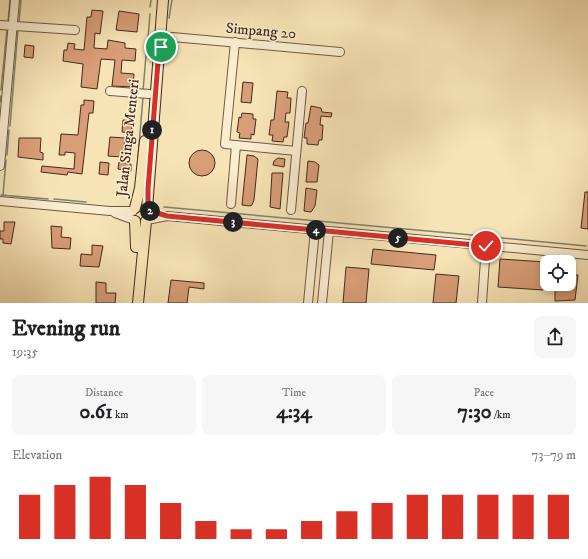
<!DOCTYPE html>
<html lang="en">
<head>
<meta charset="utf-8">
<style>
  body { margin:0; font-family:"IM FELL DW Pica",serif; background:#f6f6f6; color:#202124; height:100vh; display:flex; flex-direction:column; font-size:15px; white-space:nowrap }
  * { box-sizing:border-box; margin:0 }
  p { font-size:13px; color:#757577 }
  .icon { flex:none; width:22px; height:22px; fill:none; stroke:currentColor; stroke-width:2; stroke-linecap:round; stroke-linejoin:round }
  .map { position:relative; height:303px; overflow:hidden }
  .sheet { display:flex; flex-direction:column; background:#fff; flex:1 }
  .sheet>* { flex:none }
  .controls { position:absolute; left:540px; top:255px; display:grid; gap:8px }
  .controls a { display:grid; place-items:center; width:36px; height:36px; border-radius:8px; background:#fff; box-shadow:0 2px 6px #0003; font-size:20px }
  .pin { position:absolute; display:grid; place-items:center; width:34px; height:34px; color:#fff; margin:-17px; border:2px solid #fff; border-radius:50%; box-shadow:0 1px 4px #0007 }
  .km { position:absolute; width:20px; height:20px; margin:-10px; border-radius:50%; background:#222; color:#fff; font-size:11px; line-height:20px; text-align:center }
  .round { display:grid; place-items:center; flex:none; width:42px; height:42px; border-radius:8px; background:#f6f6f6 }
  .head { display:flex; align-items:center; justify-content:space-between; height:68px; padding:0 12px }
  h1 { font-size:22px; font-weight:700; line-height:30px }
  .figures { display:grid; grid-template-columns:repeat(3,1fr); gap:6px; height:68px; padding:4px 12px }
  .figures div { display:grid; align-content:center; border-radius:8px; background:#f6f6f6; text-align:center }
  .figures b { font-size:20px; font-weight:700 }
  .figures small { font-size:11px; font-weight:400 }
  .figures p { font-size:11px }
  .chart { height:112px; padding:8px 12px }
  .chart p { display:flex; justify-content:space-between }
  .chart svg { width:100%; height:72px; margin-top:4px; stroke:#d93025; stroke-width:6 }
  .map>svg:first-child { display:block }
</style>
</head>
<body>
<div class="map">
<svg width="588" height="303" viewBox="0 0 588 303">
  <rect width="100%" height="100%" fill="#f7e4b6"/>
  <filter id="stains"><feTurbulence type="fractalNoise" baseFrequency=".005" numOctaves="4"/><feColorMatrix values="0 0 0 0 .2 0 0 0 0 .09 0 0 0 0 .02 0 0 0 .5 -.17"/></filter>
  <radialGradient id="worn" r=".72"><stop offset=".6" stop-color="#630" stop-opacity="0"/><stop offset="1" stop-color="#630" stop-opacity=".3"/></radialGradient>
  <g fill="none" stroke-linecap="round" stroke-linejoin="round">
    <!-- stream -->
    <path stroke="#7a8373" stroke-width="1.5" d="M150,7l1,-7
      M169,18l3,-18
      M8,22l2,-22
      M19,22l2,-22
      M148,38l2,-24
      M1,90l6,-61
      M143,91l4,-48
      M0,102l1,-6
      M10,126l8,-97
      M7,155l2,-25
      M137,169l6,-72
      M1,195l47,4
      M3,195l3,-35
      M54,199l32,3
      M164,207l319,29
      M492,237l94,9"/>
  </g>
  <!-- building -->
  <path fill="#d89e78" stroke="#45291e" d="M92,10l11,1 -3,23 -5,-1 -1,15 13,1 1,-9 17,3v5l11,1 -1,12 -13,-1 -1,13 13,1 -1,13 -21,-1 3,-26 -14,-1 -4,30 -16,-2 2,-23 -20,-3 1,-11h3l1,-7 7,1 -1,5 10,1 3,-33h4z
    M119,11l20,3 -2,18 -21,-2z
    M25,45l9,1 -1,12 -9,-1z
    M243,82l10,1 -2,20 -10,-1z
    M277,91l11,1 -1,6h4l-1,15h-4l-1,9h4l-2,15h-3l-1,5 -11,-1 1,-6h-4l2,-15h3z
    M84,100l10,1 -1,12h-4l-7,61 -14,-2 -1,3 -26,-3 1,-6 32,3 1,-16 -10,-1v3h-6l2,-21 17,1 3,-30h3z
    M311,106l10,2 1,4 10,1 -1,4 -10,-1 -1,9h3l-1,15h-3l-1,5 -11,-1v-6h-3l2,-15h2z
    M242,113l11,1v5h3l-2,16 -3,-1v5l-12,-1 1,-5 -3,-1 2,-15 2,1z
    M123,120l10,1 -2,12 -9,-1z
    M110,137l15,1 -2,19 -15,-1z
    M19,138h22l-1,14 3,1v7l-25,-3z
    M189 163a13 13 0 1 1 26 0a13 13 0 1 1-26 0Z
    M247,155l7,1 4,3 -4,41 -2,5 -2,1 -8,-1z
    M278,158l7,1 -1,8 -11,-2 1,-4z
    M308,161l7,1 4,3 -2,17h-11z
    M100,162l9,1 -1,12 -9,-1z
    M119,162l12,2v7l-13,-2z
    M272,173h11l-3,36 -10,-2z
    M306,188l11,2 -2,16 -4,6 -7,-1z
    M585,192h3v37l-7,-1z
    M4,222h11l-4,22 -8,-1v-4h-3v-8h4z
    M51,226l11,1 -1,10 10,1 -1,11 -18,-1z
    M92,245l11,1 -4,21 -19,-1 1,-12 11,1z
    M373,249l63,6 -2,15 -63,-6z
    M500,259l46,3 -3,28 -45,-3z
    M346,267l23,2 -3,34h-23z
    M569,269h5v6h4l-3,25 -20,1v-17h14z
    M436,274l23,2 -3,27h-23z
    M171,280l33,3v6l-15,-2 -2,16h-19z
    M96,282l10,1v10h10l-1,10h-19z"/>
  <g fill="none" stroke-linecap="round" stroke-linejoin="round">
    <!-- minor casing -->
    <g stroke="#725844" stroke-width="10">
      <path id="minor" d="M0,25l75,5
        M235,42l-10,102 71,7
        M161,50l3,-9 8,-4 168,15
        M110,91l39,3
        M0,166l15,-166
        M0,201l110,10h23
        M231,204l5,-59
        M291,210l11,-119
        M115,213l19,7
        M147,220l20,-4 421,39
        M308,303l7,-73
        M322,303l7,-72
        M482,303l4,-58"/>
    </g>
    <!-- major casing -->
    <g stroke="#45291e" stroke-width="12">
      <path id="major" d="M135,208l5,-20 5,-47
        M147,209l16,-209
        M135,221l1,26
        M138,303l8,-82"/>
    </g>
    <!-- minor -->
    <use href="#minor" stroke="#faedd0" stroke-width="8"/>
    <!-- major -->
    <use href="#major" stroke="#f7e4b6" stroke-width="10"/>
  </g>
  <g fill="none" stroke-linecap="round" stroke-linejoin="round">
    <!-- route casing -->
    <g stroke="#fff" stroke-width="8">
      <path id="route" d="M161,47l-3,15 -10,127v21l19,6 319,30"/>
    </g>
    <!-- route -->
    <use href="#route" stroke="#d93025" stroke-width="5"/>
  </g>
  <g text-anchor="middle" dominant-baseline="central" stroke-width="3" stroke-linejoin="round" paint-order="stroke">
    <!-- street labels -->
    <g font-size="15" fill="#45291e" stroke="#faedd0">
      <text transform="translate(261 31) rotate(5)">Simpang 20</text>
      <text transform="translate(128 138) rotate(-84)">Jalan Singa Menteri</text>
    </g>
  </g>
  <rect width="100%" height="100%" filter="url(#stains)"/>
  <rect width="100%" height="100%" fill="url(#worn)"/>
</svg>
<div class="controls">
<a><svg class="icon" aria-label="locate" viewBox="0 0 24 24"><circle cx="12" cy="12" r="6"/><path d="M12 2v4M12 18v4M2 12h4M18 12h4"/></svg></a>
</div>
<div class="pin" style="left:161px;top:47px;background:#1e9e55"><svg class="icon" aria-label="arrive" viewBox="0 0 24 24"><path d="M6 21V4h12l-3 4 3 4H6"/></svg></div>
<div class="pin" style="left:486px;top:246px;background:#d93025"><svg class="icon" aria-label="check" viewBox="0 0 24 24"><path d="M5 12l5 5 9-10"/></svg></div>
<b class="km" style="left:152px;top:130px">1</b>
<b class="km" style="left:150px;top:211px">2</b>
<b class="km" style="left:233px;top:222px">3</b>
<b class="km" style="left:316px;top:230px">4</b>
<b class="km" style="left:398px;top:238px">5</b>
</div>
<section class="sheet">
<div class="head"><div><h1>Evening run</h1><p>19:35</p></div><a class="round"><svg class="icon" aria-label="share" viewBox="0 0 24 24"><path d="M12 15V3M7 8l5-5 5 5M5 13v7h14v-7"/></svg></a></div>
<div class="figures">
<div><p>Distance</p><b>0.61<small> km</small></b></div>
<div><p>Time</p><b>4:34</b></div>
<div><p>Pace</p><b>7:30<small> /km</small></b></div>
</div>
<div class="chart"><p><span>Elevation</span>73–79 m</p>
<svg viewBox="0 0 160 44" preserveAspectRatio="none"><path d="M5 44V17M15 44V11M25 44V6M35 44V11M45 44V22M55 44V33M65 44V38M75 44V38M85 44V33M95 44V27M105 44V22M115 44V17M125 44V17M135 44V17M145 44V17M155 44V17"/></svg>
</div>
</section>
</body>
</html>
